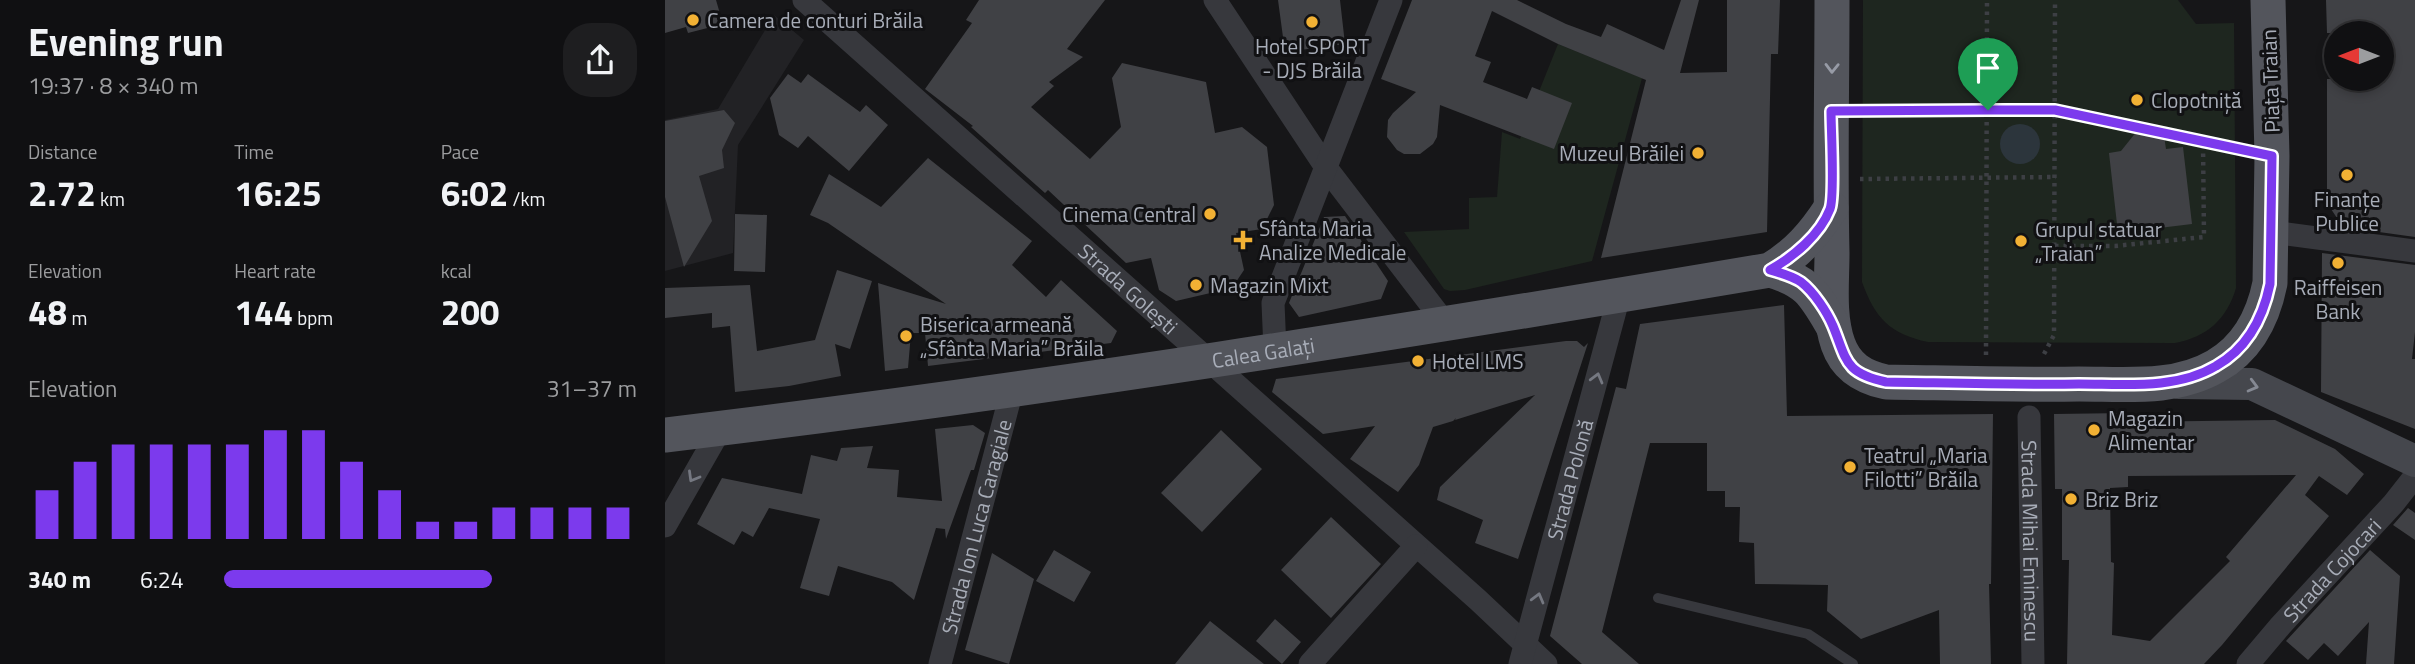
<!DOCTYPE html>
<html lang="en">
<head>
<meta charset="utf-8">
<style>
  body { margin:0; font-family:"Titillium Web",sans-serif; background:#1e1e20; color:#f1f3f6; height:100vh; display:flex; flex-direction:column; font-size:26px; white-space:nowrap }
  * { box-sizing:border-box; margin:0 }
  p { font-size:23px; color:#9c9d9f }
  .icon { flex:none; width:38px; height:38px; fill:none; stroke:currentColor; stroke-width:2; stroke-linecap:round; stroke-linejoin:round }
  .map { position:relative; flex:1; overflow:hidden }
  .panel { display:flex; flex-direction:column; background:#101012; width:665px }
  .panel>* { flex:none }
  .needle { width:46px; rotate:270deg }
  .fabs { position:absolute; left:1659px; top:21px; display:grid; gap:14px }
  .fabs a { display:grid; place-items:center; width:70px; height:70px; border-radius:50%; background:#101012; box-shadow:0 4px 10px #0003,0 0 0 2px #303032; font-size:35px }
  .pin { position:absolute; display:grid; place-items:center; width:60px; height:60px; color:#fff; margin:-72px -30px; border-radius:50% 50% 50% 0; rotate:-45deg; box-shadow:0 0 7px #0007 }
  .pin .icon { rotate:45deg }
  .round { display:grid; place-items:center; flex:none; width:74px; height:74px; border-radius:28px; background:#1e1e20 }
  .head { display:flex; align-items:center; justify-content:space-between; height:119px; padding:0 28px }
  h1 { font-size:38px; font-weight:700; line-height:52px }
  .stats { display:grid; grid-template-columns:repeat(3,1fr); gap:10px; height:119px; padding:7px 28px }
  .stats div { display:grid; align-content:center }
  .stats b { font-size:35px; font-weight:700 }
  .stats small { font-size:19px; font-weight:400 }
  .stats p { font-size:19px }
  .chart { height:196px; padding:14px 28px }
  .chart p { display:flex; justify-content:space-between }
  .chart svg { width:100%; height:126px; margin-top:7px; stroke:#7c3aed; stroke-width:6 }
  ul { padding:0 28px; list-style:none; font-size:23px }
  li { display:grid; grid-template-columns:112px 84px 1fr; align-items:center; height:52px }
  li i { height:18px; border-radius:9px; background:#7c3aed }
  main { display:flex; flex:1; min-height:0 }
  .map>svg:first-child { display:block }
</style>
</head>
<body>
<main>
<section class="panel">
<div class="head"><div><h1>Evening run</h1><p>19:37 · 8 × 340 m</p></div><a class="round"><svg class="icon" aria-label="share" viewBox="0 0 24 24"><path d="M12 15V3M7 8l5-5 5 5M5 13v7h14v-7"/></svg></a></div>
<div class="stats">
<div><p>Distance</p><b>2.72<small> km</small></b></div>
<div><p>Time</p><b>16:25</b></div>
<div><p>Pace</p><b>6:02<small> /km</small></b></div>
</div>
<div class="stats">
<div><p>Elevation</p><b>48<small> m</small></b></div>
<div><p>Heart rate</p><b>144<small> bpm</small></b></div>
<div><p>kcal</p><b>200</b></div>
</div>
<div class="chart"><p><span>Elevation</span>31–37 m</p>
<svg viewBox="0 0 160 44" preserveAspectRatio="none"><path d="M5 44V27M15 44V17M25 44V11M35 44V11M45 44V11M55 44V11M65 44V6M75 44V6M85 44V17M95 44V27M105 44V38M115 44V38M125 44V33M135 44V33M145 44V33M155 44V33"/></svg>
</div>
<ul>
<li><b>340 m</b>6:24<i style="width:65%"></i></li>
</ul>
</section>
<div class="map">
<svg width="1750" height="664" viewBox="0 0 1750 664">
  <rect width="100%" height="100%" fill="#161618"/>
  <!-- built -->
  <path fill="#222225" d="M109,15l30,25 -66,105 -5,108 -68,18v-151l53,-11z"/>
  <!-- green -->
  <path fill="#1e261f" d="M1198,0h315l18,24 38,-1 2,265c-9,31 -29,49 -61,55l-247,-1c-38,-8 -53,-24 -66,-60z
    M893,44l84,34 -50,183 -127,29 -15,1 -6,-2 -40,-57 65,-3v-31l28,-1 5,-65 18,7z"/>
  <!-- water -->
  <path fill="#2c353c" d="M1335 144a20 20 0 1 1 40 0a20 20 0 1 1-40 0Z"/>
  <!-- building -->
  <path fill="#404145" fill-rule="evenodd" d="M0,0h51l7,24 -35,9 -2,-6 -21,6z
    M314,0h126l-38,49 16,8 -34,25 5,4 -23,21 59,52 31,-32 -9,-49 10,-15 84,19 9,51 27,-6 25,20 7,58 -12,24 -26,4 8,37 -12,18 -56,13 -17,-11 -8,-32 -25,5 -78,-73 -3,3 -74,-66 2,-1 -48,-37 47,-66 -6,-3z
    M613,0h62l5,44 -60,8z
    M747,0h105l49,24 35,13 6,-13 57,26 17,-50h18l-19,73 47,-1v-72h53l-2,54h-7l-4,178 -166,26 45,-178 -88,-36 -66,-33 -17,45 16,6 -8,20 44,17 5,-12 40,16 -18,46 -114,-44 -3,32 -4,7 -13,10h-16l-7,-4 -10,-13 1,-17 5,-7 23,-21 -35,-13z
    M1661,0h89v237l-72,-10 -16,-24v-124h55v-46h-55z
    M123,74l13,9 7,-9 52,38 6,-7 22,20 -39,46 -41,-35 -10,12 -19,-13 -9,-37z
    M59,110l11,13 -13,27 2,18 -25,8 13,45 -28,46 -19,-70v-76z
    M1476,126l23,10 2,13 17,-2 9,77 -74,9 -9,-80 12,-2z
    M263,158l104,83 -20,24 34,32 15,-17 56,51 -6,12 -183,23 -3,-33h-14l-3,35 -23,3 -7,-88 68,21 -118,-81 -18,-8 19,-41 52,33z
    M70,214l32,1 -2,57 -31,-1z
    M680,216l43,65 -7,18 -82,18 -10,-14 35,-86z
    M1657,253l93,12v67l-3,27h3v70l-94,-37z
    M172,270l35,11 -22,68 -15,-5 6,32 -52,10 -54,6 -5,-66 -18,2v-15l-47,5v-30l85,-3 7,66 58,-11z
    M1119,305l3,111 206,-2 -2,170h-2l2,80h-51l-1,-54 -78,29 -34,-28 1,-26 -73,-1 -1,-41 -15,-1 1,-35h-15v-16h-18v-48h-57l-48,189 37,32h-57l-32,-28 66,-249 10,2 14,-65z
    M901,341h11l7,6 4,-4 -70,216 -43,-16 8,-23 -46,-20 3,-13 95,-92 -80,25 1,-2 -3,3 -20,6 -14,38 -21,27 -48,-33 25,-33 -52,8 -51,-42 4,-13z
    M1462,413v9l148,-2 60,29 29,25 -17,21 -28,-19 -14,19 24,21 -107,129 -18,19h-137l2,-104h-7v-71h-7l-1,-75zM1631,475l-70,82 4,4 -80,80 -38,-6 2,-72 -3,-1 -1,-74 18,-1v-11z
    M308,425l12,8 -11,37h-3l-25,69 -1,-10 -9,-1 -22,72 -22,-18 -54,-16 -9,30 -29,-8 20,-69 -51,-11 -16,29 -11,-6 -8,14 -37,-21 25,-46 80,16 9,-39 26,6 4,-13 32,-2 -6,22 32,2 -2,27 45,4 -7,-72z
    M556,430l41,39 -60,63 -41,-39z
    M1743,508l7,5v27l-22,-15z
    M666,517l50,47 -50,54 -50,-48z
    M389,550l37,22 -17,30 -38,-21z
    M1705,550l30,26 -6,88h-28l3,-42 -31,34 -14,-13 -16,17 -22,-19z
    M327,553l42,26 -25,85 -44,-14z
    M610,619l26,23 -19,22 -26,-23z
    M545,621l54,43h-89z"/>
  <g fill="none" stroke-linecap="round" stroke-linejoin="round">
    <!-- path -->
    <path stroke="#3d3f44" stroke-width="4.5" stroke-dasharray="3.5 5" stroke-linecap="butt" d="M1195,111l195,-1 188,40
      M1195,179l196,-2
      M1390,246h60l89,-9 -1,-95
      M1379,354l10,-19 1,-335
      M1321,355l1,-355"/>
    <!-- lane -->
    <path stroke="#37383d" stroke-width="10" d="M993,598l150,36 45,30"/>
    <!-- street -->
    <g stroke="#37383d" stroke-width="23">
      <path id="s1" d="M139,0l674,600 68,64"/>
      <path d="M550,0l112,169 118,154"/>
      <path d="M1607,232l143,19"/>
      <path d="M610,350l-2,-47 118,-303"/>
      <path id="s2" d="M1364,417l4,247"/>
      <path d="M0,526l56,-98"/>
      <path id="s3" d="M275,664l72,-274"/>
      <path d="M645,664l106,-118"/>
      <path id="s4" d="M855,664l99,-368"/>
      <path id="s5" d="M1583,664l33,-39 112,-121 22,-28"/>
    </g>
    <!-- secondary -->
    <path stroke="#45474d" stroke-width="32" d="M1514,383l73,1 163,77"/>
    <!-- primary -->
    <g stroke="#53555c" stroke-width="35">
      <path d="M1167,0c0,84 -2,169 0,253 0,29 -4,63 6,91 8,23 25,33 48,38 64,1 129,3 193,2 46,0 96,6 137,-18 32,-18 47,-48 54,-83l2,-127 -4,-156"/>
      <path d="M1105,270c38,11 44,24 63,56"/>
      <path id="s6" d="M0,435c370,-44 738,-103 1105,-165 27,-16 44,-36 61,-62"/>
    </g>
  </g>
  <!-- one-way arrows -->
  <defs><path id="oneway-chevron" d="M-2-3.5L2.5 0L-2 3.5" fill="none" stroke-width="1.6" stroke-linecap="round" stroke-linejoin="round" transform="scale(1.75)"/></defs>
  <use stroke="#979ba6" href="#oneway-chevron" transform="translate(1167 68) rotate(91)"/>
  <g stroke="#757881">
    <use href="#oneway-chevron" transform="translate(932 378) rotate(-75)"/>
    <use href="#oneway-chevron" transform="translate(28 477) rotate(120)"/>
    <use href="#oneway-chevron" transform="translate(873 598) rotate(-75)"/>
  </g>
  <use stroke="#858993" href="#oneway-chevron" transform="translate(1588 386) rotate(15)"/>
  <g fill="none" stroke-linecap="round" stroke-linejoin="round">
    <!-- route casing -->
    <g stroke="#fff" stroke-width="14">
      <path id="route" d="M1323,110h67l217,46 -2,128c-7,34 -22,64 -54,82 -40,24 -92,18 -137,18 -64,1 -129,-1 -193,-2 -42,-9 -39,-22 -53,-56 -6,-14 -19,-34 -32,-44 -9,-6 -20,-9 -31,-12 23,-13 50,-35 60,-61 5,-13 1,-79 1,-98z"/>
    </g>
    <!-- route -->
    <use href="#route" stroke="#7c3aed" stroke-width="9"/>
  </g>
  <!-- markers -->
  <g fill="#f2b134" stroke="#111113" stroke-width="2.5">
    <circle cx="28" cy="20" r="7"/>
    <circle cx="647" cy="22" r="7"/>
    <circle cx="1472" cy="100" r="7"/>
    <circle cx="1033" cy="153" r="7"/>
    <circle cx="1682" cy="175" r="7"/>
    <circle cx="545" cy="214" r="7"/>
    <path d="M574.5 229.5h7v7h7v7h-7v7h-7v-7h-7v-7h7z"/>
    <circle cx="1356" cy="241" r="7"/>
    <circle cx="1673" cy="263" r="7"/>
    <circle cx="531" cy="285" r="7"/>
    <circle cx="241" cy="336" r="7"/>
    <circle cx="753" cy="361" r="7"/>
    <circle cx="1429" cy="430" r="7"/>
    <circle cx="1185" cy="467" r="7"/>
    <circle cx="1406" cy="499" r="7"/>
  </g>
  <g text-anchor="middle" dominant-baseline="central" stroke-width="6" stroke-linejoin="round" paint-order="stroke">
    <!-- poi labels -->
    <g font-size="21" fill="#a8adb8" stroke="#111113" text-anchor="start">
      <text x="42" y="20">Camera de conturi Brăila</text>
      <text x="647" y="46" text-anchor="middle">Hotel SPORT<tspan x="647" dy="24">- DJS Brăila</tspan></text>
      <text x="1486" y="100">Clopotniță</text>
      <text x="1019" y="153" text-anchor="end">Muzeul Brăilei</text>
      <text x="1682" y="199" text-anchor="middle">Finanțe<tspan x="1682" dy="24">Publice</tspan></text>
      <text x="531" y="214" text-anchor="end">Cinema Central</text>
      <text x="594" y="228">Sfânta Maria<tspan x="594" dy="24">Analize Medicale</tspan></text>
      <text x="1370" y="229">Grupul statuar<tspan x="1370" dy="24">„Traian”</tspan></text>
      <text x="545" y="285">Magazin Mixt</text>
      <text x="1673" y="287" text-anchor="middle">Raiffeisen<tspan x="1673" dy="24">Bank</tspan></text>
      <text x="255" y="324">Biserica armeană<tspan x="255" dy="24">„Sfânta Maria” Brăila</tspan></text>
      <text x="767" y="361">Hotel LMS</text>
      <text x="1443" y="418">Magazin<tspan x="1443" dy="24">Alimentar</tspan></text>
      <text x="1199" y="455">Teatrul „Maria<tspan x="1199" dy="24">Filotti” Brăila</tspan></text>
      <text x="1420" y="499">Briz Briz</text>
    </g>
    <!-- street labels -->
    <g font-size="21" fill="#a8adb8" stroke="#111113">
      <text transform="translate(1605 81) rotate(-92)">Piața Traian</text>
      <text stroke="none"><textPath href="#s1" startOffset="434">Strada Golești</textPath></text>
      <text stroke="none"><textPath href="#s6" startOffset="604">Calea Galați</textPath></text>
      <text stroke="none"><textPath href="#s4" startOffset="191">Strada Polonă</textPath></text>
      <text stroke="none"><textPath href="#s3" startOffset="142">Strada Ion Luca Caragiale</textPath></text>
      <text stroke="none"><textPath href="#s2" startOffset="124">Strada Mihai Eminescu</textPath></text>
      <text stroke="none"><textPath href="#s5" startOffset="126">Strada Cojocari</textPath></text>
    </g>
  </g>
</svg>
<div class="fabs">
<a><svg class="needle" viewBox="-14 -14 28 28"><path d="M0-13l5 13h-10z" fill="#e53935"/><path d="M0 13l5-13h-10z" fill="#9c9d9f"/></svg></a>
</div>
<div class="pin" style="left:1323px;top:110px;background:#1e9e55"><svg class="icon" aria-label="arrive" viewBox="0 0 24 24"><path d="M6 21V4h12l-3 4 3 4H6"/></svg></div>
</div>
</main>
</body>
</html>
